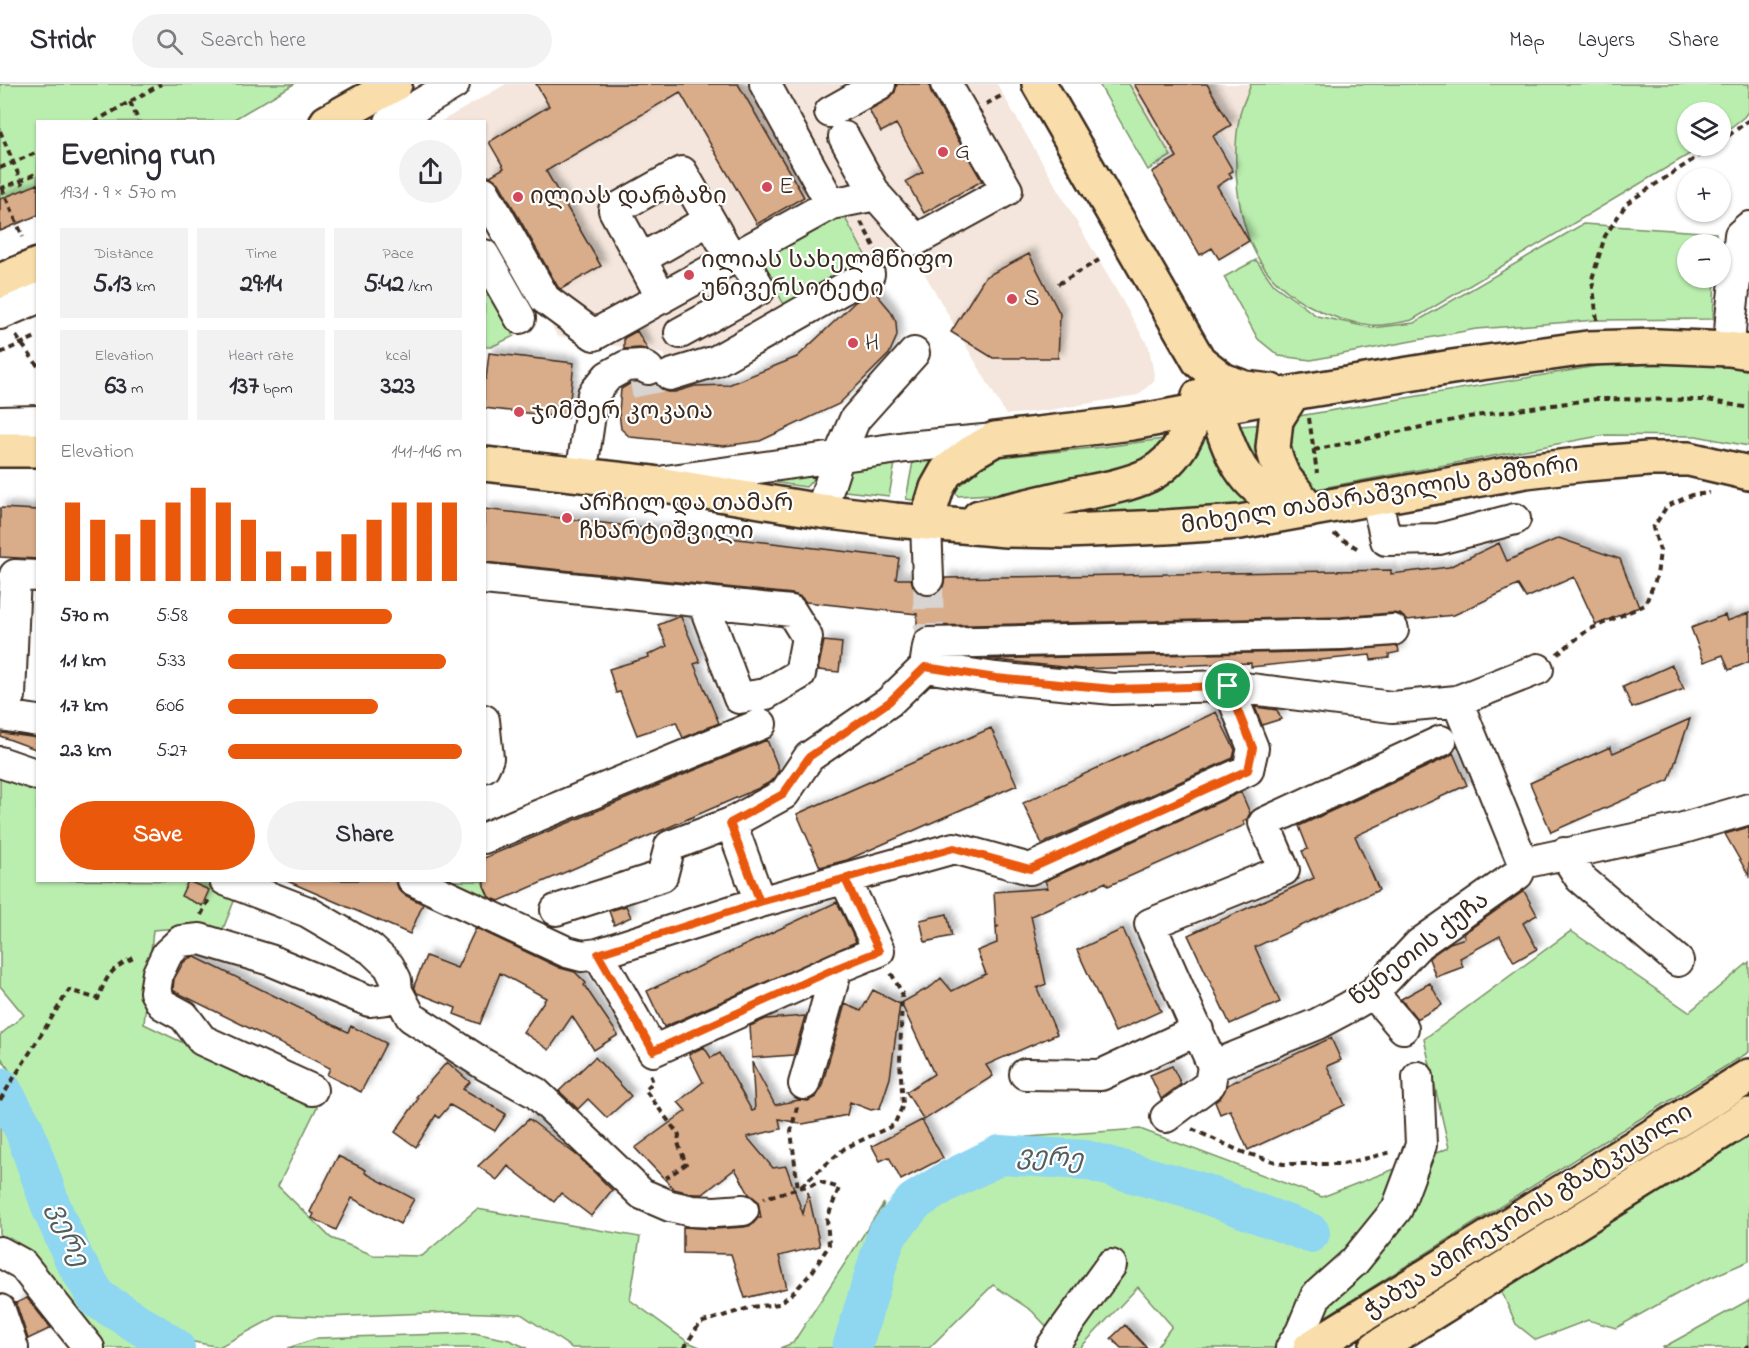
<!DOCTYPE html>
<html lang="en">
<head>
<meta charset="utf-8">
<style>
  body { margin:0; font-family:"Indie Flower","Noto Sans Georgian",sans-serif; background:#f2f2f3; color:#2b2b33; height:100vh; display:flex; flex-direction:column; font-size:22px; white-space:nowrap }
  * { box-sizing:border-box; margin:0 }
  p { font-size:20px; color:#7c7c81 }
  .icon { flex:none; width:33px; height:33px; fill:none; stroke:currentColor; stroke-width:2; stroke-linecap:round; stroke-linejoin:round }
  .map { position:relative; flex:1; overflow:hidden }
  .side { position:absolute; left:36px; top:36px; width:450px; height:762px; display:flex; flex-direction:column; background:#fff; border-radius:0px; box-shadow:0 2px 4px #0004 }
  .side>* { flex:none }
  .fabs { position:absolute; left:1677px; top:18px; display:grid; gap:12px }
  .fabs a { display:grid; place-items:center; width:54px; height:54px; border-radius:50%; background:#fff; box-shadow:0 2px 4px #0004; font-size:30px }
  .pin { position:absolute; display:grid; place-items:center; width:51px; height:51px; color:#fff; margin:-26px; border:3px solid #fff; border-radius:50%; box-shadow:0 2px 6px #0007 }
  .round { display:grid; place-items:center; flex:none; width:63px; height:63px; border-radius:32px; background:#f2f2f3 }
  .overview { display:flex; align-items:center; justify-content:space-between; height:102px; padding:0 24px }
  h1 { font-size:33px; font-weight:800; line-height:45px }
  .figures { display:grid; grid-template-columns:repeat(3,1fr); gap:9px; height:102px; padding:6px 24px }
  .figures div { display:grid; align-content:center; border-radius:0px; background:#f2f2f3; text-align:center }
  .figures b { font-size:26px; font-weight:800 }
  .figures small { font-size:16px; font-weight:400 }
  .figures p { font-size:16px }
  .chart { height:168px; padding:12px 24px }
  .chart p { display:flex; justify-content:space-between }
  .chart svg { width:100%; height:108px; margin-top:6px; stroke:#ea580c; stroke-width:6 }
  .button { display:flex; gap:12px; margin-top:auto; padding:12px 24px }
  .button a { flex:1; height:69px; border-radius:36px; background:#ea580c; color:#fff; font-size:24px; font-weight:800; line-height:69px; text-align:center }
  .button a+a { background:#f2f2f3; color:#2b2b33 }
  ul { padding:0 24px; list-style:none; font-size:20px }
  li { display:grid; grid-template-columns:96px 72px 1fr; align-items:center; height:45px }
  li i { height:15px; border-radius:8px; background:#ea580c }
  header { display:flex; align-items:center; gap:36px; box-sizing:border-box; height:84px; padding:0 30px; background:#fff; border-bottom:2px solid #e1e1e2 }
  header strong { font-size:28px }
  nav { display:flex; gap:33px; margin-inline-start:auto; font-size:21px }
  .search { width:420px; height:54px; background:#f2f2f3; display:flex; align-items:center; gap:15px; box-sizing:border-box; padding:0 21px; border-radius:33px; color:#7c7c81; font-size:22px }
  .map>svg:first-child { display:block }
</style>
</head>
<body>
<header>
<strong>Stridr</strong>
<div class="search"><svg class="icon" aria-label="search" viewBox="0 0 24 24"><circle cx="10" cy="10" r="6"/><path d="M15 15l6 6"/></svg>Search here</div>
<nav><a>Map</a><a>Layers</a><a>Share</a></nav>
</header>
<div class="map">
<svg width="1749" height="1264" viewBox="0 0 1749 1264">
  <defs>
    <filter id="shadow"><feDropShadow dx="5.5" dy="-5.5" stdDeviation="3" flood-color="#0004"/></filter>
  </defs>
  <rect width="100%" height="100%" fill="#fff"/>
  <filter id="ink" filterUnits="userSpaceOnUse"><feTurbulence type="fractalNoise" baseFrequency=".0167" numOctaves="2"/><feDisplacementMap in="SourceGraphic" scale="12" xChannelSelector="R" yChannelSelector="G"/><feConvolveMatrix kernelMatrix="1 2 1 2 8 2 1 2 1" color-interpolation-filters="sRGB"/></filter>
  <g filter="url(#ink)">
    <!-- built -->
    <path fill="#f4e6dc" d="M506,0h491l152,263 6,33 -17,15 -88,15 -44,5 -98,-170 -236,127 -9,-18 -106,-18 -16,-32 -56,-99 -1,-83h-44z
      M1129,0h122l-11,28 -5,45 -15,-25 -43,25 -6,-1z"/>
    <!-- green -->
    <path fill="#baeeaf" stroke="#7a8c66" stroke-width="1.5" d="M0,0h294l-63,37 -193,1 -1,93 -37,16z
      M1099,0h30l42,72 -23,14z
      M1251,0h498v26l-5,7 -23,18 -1,-23h-32v34h15l-291,174c-14,3 -27,6 -41,5 -42,-4 -89,-28 -111,-64 -24,-38 -29,-104 -20,-147 2,-10 8,-20 11,-30z
      M843,130l27,50 -84,44 -27,-49z
      M1583,140l133,9v11h-28v34h27l-2,41 -117,1 -120,9 -165,31 -32,-4 -21,-17 -34,-62 32,-17 18,25 43,31 55,12 42,-5z
      M484,198l30,54 -23,11h-6z
      M1705,280l44,5v77l-53,-10 -91,-1 -294,55 -8,-6 -15,-37 4,-18 7,-13 304,-51z
      M1267,340l-7,26 2,20 -14,-21 -9,-23z
      M1205,351l16,28 33,43 -259,13 190,-62z
      M1171,354l-8,10 -50,30 -121,16 -34,2 -4,-5 7,-17 30,-16 112,-11z
      M952,368l-32,49 -14,-2 8,-43z
      M896,374l-7,38 -44,-5 2,-26z
      M824,384l-18,19 -71,-10z
      M0,678l37,13 1,105 204,1 -21,53 -28,-7 -40,3 -9,94 173,83 -39,79 53,52 42,17 49,1 55,-47 163,28 -10,63 58,42 14,6h-130l-51,-34 -66,-2 -129,5 -47,-2 -60,32 -40,-8 -37,-24 -40,-33 -28,-50 -21,-74 -19,-49 -34,-53v-21l24,-20 -24,-29z
      M444,797h38l10,23z
      M1571,847l118,81 60,-50v90l-153,94 -320,202h-120l16,-22 -34,-39 -58,61h-13l-35,-37 -39,-26 -64,63h-60l28,-94 30,-44 82,-46 76,9 222,71 6,-22 -212,-71 -74,-14 113,-8 182,68 127,-49 -25,-109z
      M0,1032l19,31 23,71 43,82 69,48h-65l-89,-96z
      M1749,1049v128l-56,24 -77,43 -28,-8 -52,20 -20,-16 -15,-34z
      M884,1119l-49,145h-55l13,-5z
      M1749,1216v48h-87z
      M474,1249l35,7 18,8h-239l30,-10z"/>
    <g fill="none" stroke-linecap="round" stroke-linejoin="round">
      <!-- river -->
      <path stroke="#8fd6f1" stroke-width="40" d="M0,1003l24,42 28,80 23,52 23,38 55,34 22,15
        M852,1264l34,-112 28,-34 32,-20 54,-27 86,5 111,31 113,42"/>
    </g>
    <!-- building -->
    <path fill="#d9ac8a" stroke="#3b2a1e" stroke-width="1.5" filter="url(#shadow)" d="M536,0h202l66,113 -47,27 -77,-132 -134,79 55,95 -40,23 -3,-2 -59,-104 -9,-7 14,-8 -15,-26 60,-36z
      M897,0h32l2,9 51,88 -58,32 -18,-32 17,-9 -27,-48 -15,8 -12,-22 20,-11 6,-7z
      M1134,0h73l24,41 -18,11 20,35 -4,2 3,4 -15,9 32,55 -30,18 -7,-11 -12,7 -48,-83 25,-15z
      M38,100v31l-38,16v-32z
      M1029,170l31,60 -2,44h-65l-42,-26 34,-55z
      M874,207l16,19 6,12 1,14 -8,18 -50,50 -79,37 -36,5 -94,-9 -9,-8 -2,-17 2,-23 10,-6h6l10,3 9,-2 3,4 8,4h8l20,-6 33,-1 69,-28 58,-55z
      M637,247l11,19 -8,-2 -16,1v-11z
      M489,269l85,10 -6,55 -84,-10v-29h2z
      M0,424l38,2v49l-38,-2z
      M484,425l415,49 -3,21h15l3,10 6,5 8,2 10,-3 5,-6 2,-9 446,-8v4l58,-7 50,-24 8,18 52,-23 61,21 19,48 -43,18 -22,-48 -48,21 -8,-13 -64,30 -47,5 -7,-6 -8,-1 -51,4 -412,9 -8,2 -4,3v-17l-111,-12 -5,-5 -8,-3 -309,-32z
      M1749,529v49l-20,8 -6,-15 -19,7 -13,-34 34,-13 2,6z
      M678,533h3l19,45 -6,2 25,59 -36,15 -7,-16 -39,13 -17,-43 -4,1 -7,-24 40,-12 -1,-2 19,-9 -9,-21z
      M824,557l18,2 -3,29 -21,-2z
      M1398,562l1,6 -10,2v4l-18,2 -1,-5 -119,12v-4l-169,6 -96,-10 356,-8z
      M1672,581l12,24 -52,19 -9,-21z
      M1255,623l22,3 4,9 -19,6z
      M1216,628l19,38 -2,8 -191,86 -19,-41z
      M1690,635l-21,61 -118,52 -21,-49 80,-36 3,6z
      M991,644l26,57 -170,75 -27,7 -23,-53z
      M2,649l36,5v12l-38,-14z
      M767,656l12,30 -7,11 -13,7 -260,113 -10,-4 -5,-11v-28z
      M1453,669l14,32 -112,51 24,54 -124,57 25,55 -50,22 -42,-89 126,-57 -12,-27 6,-2 -9,-23 149,-69z
      M1241,708l9,21 -3,6 -4,2 2,4 -137,61 -2,-4 -75,34 15,68 -9,4 20,46 -71,31 7,11 -69,44 -18,-28 28,-18 -33,-71 31,-17 9,-8 11,13 34,-17 -9,-23 20,-8 -1,-15 3,-2 -3,1 -2,-35 54,-4 -3,-7z
      M1749,743v49l-24,-42z
      M285,796h107l4,2 3,8 6,5 18,9 -13,30z
      M188,797l21,9 -7,16 -21,-10z
      M1524,807l13,24 -14,8 14,26 -23,13 -14,-26 -40,22 3,9 -27,10 -7,-18 1,-2 20,-14 15,-5 -2,-4z
      M837,818l19,40 -192,85 -17,-36z
      M626,822l5,11 -17,8 -5,-14z
      M947,830l5,22 -27,6 -5,-22z
      M476,844l84,40 15,4 11,11 -2,2 34,50 -24,15 -22,-34 -23,34 -26,-18 23,-34 -46,-25 -20,51 -26,-10 2,-6 -39,-15 -3,-7 12,-30 31,12z
      M1123,845l38,82 -46,21 -38,-82z
      M195,873l153,75 3,-6 35,17 -25,49 -34,-17 3,-7 -156,-77 -1,-2 1,-10 9,-16 6,-5z
      M1430,899l12,22 -25,14 -16,-20z
      M873,906l27,14 -10,74 -10,30 -9,2 -21,-8 -3,13 -44,9 -24,-5 2,10 -34,8 26,31 13,-2 17,48 5,-22 12,54 -41,10 8,32 -42,10 -14,-44 -48,-1v-26l31,2 30,-2 8,-2 6,-7h3l-3,-17 -9,-7 -14,-25 -32,25h-9l-20,-5 -39,-41 51,-37 -8,-9 25,-20 -14,-28 15,-7 7,11 9,-5 32,58 3,-1 -3,-48 23,43 24,-5 9,1 8,-4 5,-8 24,-85 16,7z
      M805,932l-11,39 -42,3 -2,-32 16,-7z
      M1331,954l10,22 -14,6 18,39 -97,45 -18,-40 -10,4 -5,-12 6,-5 6,-12z
      M595,973l36,39 -24,22 -19,-19 -10,10 -19,-18z
      M447,978l23,20 -7,7 43,25 -11,17 -45,-26 -11,13 -3,-3 -20,32 -21,-15 23,-33 -2,-2z
      M1172,982l9,18 -20,15 -11,-24z
      M529,1035l50,38 33,33 -21,26 -30,-23 -7,9 -46,-36 -11,14 -19,-14z
      M922,1036l21,38 -42,22 -12,-23 -9,4 -8,-15z
      M338,1072l28,14 -1,3 49,26 -14,25 -48,-26 -16,32 -24,-12 2,-4 -4,-2z
      M27,1214l24,30 -23,11 -12,-36z
      M1125,1241l22,23h-26l-10,-10z"/>
    <g fill="none" stroke-linecap="round" stroke-linejoin="round">
      <!-- minor-tunnel -->
      <path stroke="#d8d4d2" stroke-width="30" stroke-dasharray="30 15" stroke-linecap="butt" d="M630,299l40,-8
        M928,495l1,56"/>
      <!-- minor casing -->
      <g stroke="#3b2a1e" stroke-width="34">
        <path id="minor" d="M830,28l50,-28
          M390,38l64,-38
          M484,108l61,107 49,36 237,-131 -66,-120
          M876,111l40,45 91,-50 -61,-106
          M831,120l45,-9 -32,-58
          M484,171l36,63
          M641,175l68,-39
          M662,214l-48,-88 68,-38 50,87
          M0,230l38,-16
          M680,249l80,-44 -20,-35
          M1729,265l2,-31 9,-83 9,-8
          M670,291l46,-14 153,-87
          M0,338l38,-1
          M581,392l12,-82 15,-18 18,-10 15,-1 7,4
          M665,397l241,-34 89,-8
          M1376,413l10,43 53,-1 76,-20
          M821,427l18,-55 16,-37 59,-66
          M926,439l2,56
          M484,495l307,32 16,26 -7,37 -34,20 -27,4 -36,-96
          M929,559l413,-9 51,-4
          M925,583l71,11 117,11 115,-3 164,21 65,-6 81,-32
          M0,612h10l5,-121 23,1
          M0,631l38,6
          M484,636l4,38 -4,9
          M0,678l38,13
          M484,754l277,-114
          M1564,769l16,25 98,83
          M1523,779l157,-34 69,-20
          M225,796l83,32 63,37 18,17 7,14 1,11 14,26 74,48 51,28 106,101 28,12 22,5 23,1 28,-2
          M413,796l154,72 15,4 16,-2 162,-52 194,-54 76,21 218,-99 5,-22 -25,-62
          M760,818l-29,-79 53,-29 25,-37 80,-55 36,-35 3,-20
          M556,826l106,-34 8,-30 61,-23
          M598,870l55,97 184,-83 42,-17 -34,-72
          M1373,909l30,35
          M1213,982l104,-42 32,-17 24,-14 46,-49 99,-70 5,-11 -66,-162
          M1025,990l76,1 97,-45
          M804,1000l33,-116
          M312,1006l-110,-50 -18,-24 -22,-12 -7,-12 3,-19 9,-19 14,-13 19,-2 70,21 99,41 17,-2 11,-8
          M1166,1033l44,-33 3,-18 -63,-142 134,-54 -20,-47 177,-82
          M0,1168l22,12 67,84
          M0,1226l13,38
          M1051,1264l60,-83
          M1291,1264l10,-16 15,-36 38,-34 43,-53 24,-64 -3,-68"/>
      </g>
      <!-- major casing -->
      <g stroke="#3b2a1e" stroke-width="38">
        <path id="major" d="M1039,0l160,277 24,19 22,8 26,3
          M327,38l68,-38
          M0,197l38,-16
          M1209,304c13,36 21,82 55,105 11,7 31,12 44,17
          M1293,309l-17,27 -3,28 4,14 6,14 27,34
          M0,366h38
          M484,380l168,19 169,28 74,9 111,10 59,1 101,-4 74,-5 286,-51 60,-7 62,-5h41l60,14
          M979,433c31,-7 63,-14 94,-22 25,-5 53,-9 76,-20 29,-15 45,-48 50,-79
          M926,439l11,-35 9,-16 25,-19 24,-14 137,-16 172,-32 148,-24 135,-19 70,-2 72,3 20,3
          M1310,1264l439,-272
          M1376,1264l373,-233"/>
      </g>
      <!-- path -->
      <path stroke="#3b2a1e" stroke-width="4" stroke-dasharray="6 4.5" stroke-linecap="butt" d="M130,18l9,20
        M986,20l17,-9
        M94,38l67,-38
        M0,47l25,59
        M1720,58l29,-22
        M0,84l38,-16
        M2,104l21,49
        M0,105l38,-16
        M861,138l15,28
        M1058,200l41,-24
        M1597,236l-5,-41 13,-43 22,-33 87,-57
        M16,252l22,30
        M0,269l38,-17
        M1309,334l8,55
        M1314,366l154,-33 128,-18 111,1 42,8
        M1334,450l26,16
        M1557,570l31,-24 57,-25 12,-29 3,-25 -7,-23 14,-22 25,-11 18,-2
        M201,831l9,-18
        M650,991l3,7 -8,8 34,45 -1,8 8,21 -20,14
        M0,1016l69,-110 29,9c8,-23 15,-33 38,-42
        M797,1023l-6,24 7,58
        M1192,1045l50,23 41,12h60l49,-12
        M801,1102l44,-38 49,-23 9,-20 -3,-43 2,-69 -11,-20
        M684,1264l16,-25 52,-16 27,-3 16,-13 18,-20 16,-26 -2,-26 12,-31 -18,-6 -57,16
        M1745,1264l4,-3"/>
      <!-- minor -->
      <use href="#minor" stroke="#fff" stroke-width="30"/>
      <!-- major -->
      <use href="#major" stroke="#f9deab" stroke-width="33"/>
    </g>
  </g>
  <g fill="none" stroke-linecap="round" stroke-linejoin="round" filter="url(#ink)">
    <!-- route casing -->
    <g stroke="#fff" stroke-width="12">
      <path id="route" d="M1228,602l25,62 -5,22 -218,99 -76,-21 -194,54 -162,52 55,97 184,-83 42,-17 -34,-72 -85,23 -30,-79 53,-29 26,-37 80,-55 36,-35 71,11 117,11 115,-3"/>
    </g>
    <!-- route -->
    <use href="#route" stroke="#ea580c" stroke-width="8"/>
  </g>
  <!-- markers -->
  <g fill="#d1495b" stroke="#fff" stroke-width="2">
    <circle cx="943" cy="68" r="6"/>
    <circle cx="767" cy="103" r="6"/>
    <circle cx="518" cy="113" r="6"/>
    <circle cx="689" cy="191" r="6"/>
    <circle cx="1012" cy="215" r="6"/>
    <circle cx="853" cy="259" r="6"/>
    <circle cx="519" cy="328" r="6"/>
    <circle cx="567" cy="434" r="6"/>
  </g>
  <g text-anchor="middle" dominant-baseline="central" stroke-width="4.5" stroke-linejoin="round" paint-order="stroke">
    <!-- poi labels -->
    <g font-size="24" fill="#3b2a1e" stroke="#fff" text-anchor="start">
      <text x="955" y="68">G</text>
      <text x="779" y="103">E</text>
      <text x="530" y="113">ილიას დარბაზი</text>
      <text x="701" y="177">ილიას სახელმწიფო<tspan x="701" dy="28">უნივერსიტეტი</tspan></text>
      <text x="1024" y="215">S</text>
      <text x="865" y="259">H</text>
      <text x="531" y="328">ჯიმშერ კოკაია</text>
      <text x="579" y="420">არჩილ და თამარ<tspan x="579" dy="28">ჩხარტიშვილი</tspan></text>
    </g>
    <!-- street labels -->
    <g font-size="24" fill="#3b2a1e" stroke="#fff">
      <text transform="translate(1380 412) rotate(-9)">მიხეილ თამარაშვილის გამზირი</text>
      <text transform="translate(1420 866) rotate(-38)">წყნეთის ქუჩა</text>
      <text transform="translate(1529 1128) rotate(-32)">ჭაბუა ამირეჯიბის გზატკეცილი</text>
    </g>
    <!-- water labels -->
    <g font-size="26" font-style="italic" fill="#545e5d" stroke="#fff">
      <text transform="translate(1050 1075) rotate(4)">ვერე</text>
      <text transform="translate(67 1151) rotate(67)">ვერე</text>
    </g>
  </g>
</svg>
<div class="fabs">
<a><svg class="icon" aria-label="layers" viewBox="0 0 24 24"><path d="M12 4l9 5-9 5-9-5zM3 14l9 5 9-5"/></svg></a>
<a>+</a>
<a>−</a>
</div>
<div class="pin" style="left:1228px;top:602px;background:#1e9e55"><svg class="icon" aria-label="arrive" viewBox="0 0 24 24"><path d="M6 21V4h12l-3 4 3 4H6"/></svg></div>
<section class="side">
<div class="overview"><div><h1>Evening run</h1><p>19:31 · 9 × 570 m</p></div><a class="round"><svg class="icon" aria-label="share" viewBox="0 0 24 24"><path d="M12 15V3M7 8l5-5 5 5M5 13v7h14v-7"/></svg></a></div>
<div class="figures">
<div><p>Distance</p><b>5.13<small> km</small></b></div>
<div><p>Time</p><b>29:14</b></div>
<div><p>Pace</p><b>5:42<small> /km</small></b></div>
</div>
<div class="figures">
<div><p>Elevation</p><b>63<small> m</small></b></div>
<div><p>Heart rate</p><b>137<small> bpm</small></b></div>
<div><p>kcal</p><b>323</b></div>
</div>
<div class="chart"><p><span>Elevation</span>141–146 m</p>
<svg viewBox="0 0 160 44" preserveAspectRatio="none"><path d="M5 44V12M15 44V19M25 44V25M35 44V19M45 44V12M55 44V6M65 44V12M75 44V19M85 44V32M95 44V38M105 44V32M115 44V25M125 44V19M135 44V12M145 44V12M155 44V12"/></svg>
</div>
<ul>
<li><b>570 m</b>5:58<i style="width:70%"></i></li>
<li><b>1.1 km</b>5:33<i style="width:93%"></i></li>
<li><b>1.7 km</b>6:06<i style="width:64%"></i></li>
<li><b>2.3 km</b>5:27<i style="width:100%"></i></li>
</ul>
<div class="button"><a>Save</a><a>Share</a></div>
</section>
</div>
</body>
</html>
